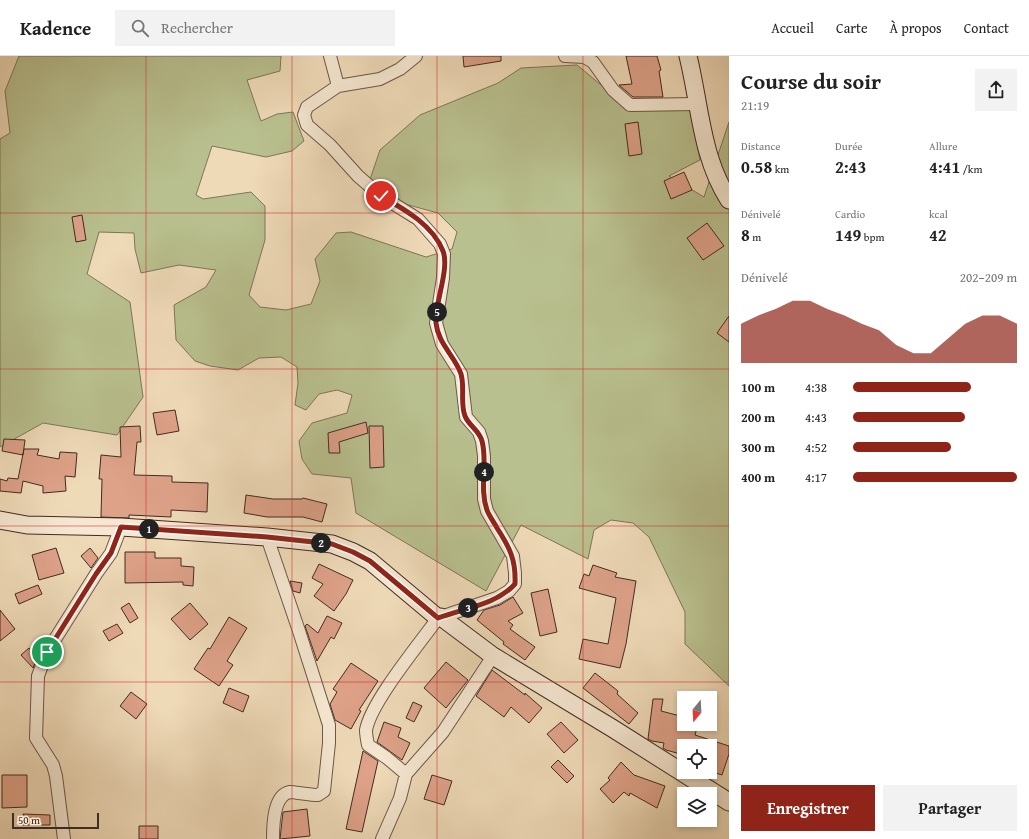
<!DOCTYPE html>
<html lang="fr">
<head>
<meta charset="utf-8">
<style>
  body { margin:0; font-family:"Gentium Book Plus",serif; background:#f2f2f2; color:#222; height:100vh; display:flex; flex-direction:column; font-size:15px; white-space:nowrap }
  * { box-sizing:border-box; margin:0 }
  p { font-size:13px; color:#767676 }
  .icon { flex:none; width:22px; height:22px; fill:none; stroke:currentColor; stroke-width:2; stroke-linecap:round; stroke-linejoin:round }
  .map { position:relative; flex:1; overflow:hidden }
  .details { display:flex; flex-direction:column; background:#fff; width:300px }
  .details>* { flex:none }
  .needle { width:26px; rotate:198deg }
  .buttons { position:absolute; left:677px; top:635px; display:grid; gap:8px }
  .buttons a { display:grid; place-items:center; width:40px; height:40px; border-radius:0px; background:#fff; box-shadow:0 2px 6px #0003; font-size:20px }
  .scale { position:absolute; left:12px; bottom:10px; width:87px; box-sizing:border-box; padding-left:4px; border:2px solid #422b21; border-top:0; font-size:11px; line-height:14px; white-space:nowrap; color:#422b21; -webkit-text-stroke:3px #f5e7d1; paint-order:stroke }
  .pin { position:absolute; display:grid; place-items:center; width:34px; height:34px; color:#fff; margin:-17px; border:2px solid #fff; border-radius:50%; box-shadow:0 1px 4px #0007 }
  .km { position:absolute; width:20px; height:20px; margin:-10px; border-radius:50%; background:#222; color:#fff; font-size:11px; line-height:20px; text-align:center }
  .round { display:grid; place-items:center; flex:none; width:42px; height:42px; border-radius:0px; background:#f2f2f2 }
  .head { display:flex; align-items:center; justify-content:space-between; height:68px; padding:0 12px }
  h1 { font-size:22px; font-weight:600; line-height:30px }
  .figures { display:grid; grid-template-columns:repeat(3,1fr); gap:6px; height:68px; padding:4px 12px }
  .figures div { display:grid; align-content:center }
  .figures b { font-size:17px; font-weight:600 }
  .figures small { font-size:11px; font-weight:400 }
  .figures p { font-size:11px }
  .chart { height:112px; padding:8px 12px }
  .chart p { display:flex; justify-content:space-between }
  .chart svg { width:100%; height:72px; margin-top:4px; fill:#8f2418; opacity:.7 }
  .primary-button { display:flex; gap:8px; margin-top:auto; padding:8px 12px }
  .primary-button a { flex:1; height:46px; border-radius:0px; background:#8f2418; color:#fff; font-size:16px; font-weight:600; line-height:46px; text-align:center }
  .primary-button a+a { background:#f2f2f2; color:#222 }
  ul { padding:0 12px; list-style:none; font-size:13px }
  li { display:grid; grid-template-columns:64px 48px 1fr; align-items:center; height:30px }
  li i { height:10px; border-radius:5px; background:#8f2418 }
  header { display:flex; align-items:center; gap:24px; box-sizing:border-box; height:56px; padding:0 20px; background:#fff; border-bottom:1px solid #e0e0e0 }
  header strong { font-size:19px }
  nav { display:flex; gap:22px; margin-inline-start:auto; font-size:14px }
  .search { width:280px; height:36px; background:#f2f2f2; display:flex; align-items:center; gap:10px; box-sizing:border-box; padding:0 14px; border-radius:0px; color:#767676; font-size:15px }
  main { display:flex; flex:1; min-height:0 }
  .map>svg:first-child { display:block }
</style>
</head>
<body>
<header>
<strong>Kadence</strong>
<div class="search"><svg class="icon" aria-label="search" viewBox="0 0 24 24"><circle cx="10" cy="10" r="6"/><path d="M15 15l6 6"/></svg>Rechercher</div>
<nav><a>Accueil</a><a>Carte</a><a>À propos</a><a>Contact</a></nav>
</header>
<main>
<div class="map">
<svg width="729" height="783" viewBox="0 0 729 783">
  <rect width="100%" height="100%" fill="#efdab8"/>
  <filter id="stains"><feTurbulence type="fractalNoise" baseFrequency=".005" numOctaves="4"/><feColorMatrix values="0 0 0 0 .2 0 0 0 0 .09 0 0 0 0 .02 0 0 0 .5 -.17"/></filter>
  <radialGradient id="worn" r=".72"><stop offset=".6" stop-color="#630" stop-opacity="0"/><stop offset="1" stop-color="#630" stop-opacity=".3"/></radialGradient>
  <!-- green -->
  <path fill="#b9c08f" stroke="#7e7658" d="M19,0h262l-1,15 -33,9 14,41 16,-7 16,-2 11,29 -12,10 -26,6 -54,-11 -16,49 7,4 48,-7 14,14v34l-16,55 11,12 26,3 25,-6 9,-23 -5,-22 21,-26 15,-1 75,25 26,-8 5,-17 -19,-19 -33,-9 -28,5 -13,-12 16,-47 40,-35 78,-32 23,-15 56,-3 47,39 66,1 10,55 -31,16 35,21 25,-75v564l-44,-42v-32l-36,-75 -16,-14 -22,-3 -17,10 -6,29 -67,-34 -35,66 -130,-78 -5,-35 -39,-4 -10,-15 -3,-18 13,-18 35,-10 5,-18 -15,-5 -18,4 -13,16 -11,-5 3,-22 -1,-16 -16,-10 -22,1 -21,12 -28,-4 -15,-5 -19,-21 -2,-35 32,-18 10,-17 -37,-5 -38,8 -6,-24 -1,-16 -35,-1 -12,42 43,28 13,95 -26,38 -74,-12 -43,24v-308l10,-6 -5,-42z"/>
  <!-- building -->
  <path fill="#dea289" stroke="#422b21" d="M463,0h38v5l-37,6z
    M626,0h31l4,14 -2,1 4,26h-30l-14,-12 13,-1z
    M638,66l4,32 -13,2 -4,-32z
    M684,116l8,18 -21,9 -7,-18z
    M82,159l4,25 -10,2 -4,-25z
    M707,167l17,23 -21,14 -16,-22z
    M729,260v26l-12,-9z
    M175,354l4,21 -22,4 -4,-22z
    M366,366l2,11 -29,9 1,11h-11l-1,-20z
    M140,370l1,16h-4l-3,33 38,1v6l36,1 -1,29 -36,-2v7l-42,-2v3l-28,-1 1,-38h-3l2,-24 20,2 -1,-30z
    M369,370h14l1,41 -14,1z
    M4,383l21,1 -2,15 -21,-4z
    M24,393h15l-2,6 22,4 1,-7 17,1 -2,24 -10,-1 1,15 -23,2v-7l-20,-5 -2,12 -21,-2v-12l7,2 1,-3 10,1z
    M246,439l27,4h29l1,-1 24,6 -5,18 -19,-5h-36l-23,-4z
    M56,492l8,25 -25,7 -7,-25z
    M90,492l8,10 -7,10 -10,-12z
    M125,496h30v6h26v8l13,1 -1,19 -10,-1v-3l-58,1z
    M319,508l34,16 -7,14 -12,17 -20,-15 9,-12 -11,-6z
    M593,509l24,8 -2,4 21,4 -10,63 -6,24 -41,-9 4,-20 25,5 8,-46 -37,-10 5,-14 5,2z
    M290,525l12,2 -2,10 -7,-2z
    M38,529l4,9 -23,10 -4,-10z
    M548,533l9,43 -17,4 -9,-43z
    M513,541l10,16 -15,8 5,4 -3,4 25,18 -10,13 -22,-16 1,-2 -27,-22 7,-10 16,-5z
    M129,547l9,15 -8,5 -9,-15z
    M190,547l18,21 -18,16 -19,-21z
    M0,554l15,19 -15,12z
    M327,560l15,7 -8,16 -3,-2 -14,24 -12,-35 2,-2 11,9z
    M229,561l18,11 -20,33 6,4 -14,21 -25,-17 14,-21 2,1z
    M117,568l6,9 -14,8 -6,-10z
    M29,592l8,10 -4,10 -12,-13z
    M446,606l22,18 -22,28 -22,-20z
    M351,607l27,18 -19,29 2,1 -10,18 -16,-9 -5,-16 7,-12 -4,-3z
    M492,614l33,25v-2l17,15 -13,15 -18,-16 -7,10 -28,-21z
    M595,617l23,18 -1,3 21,19 -9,11 -46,-36z
    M229,632l20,8 -6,16 -20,-9z
    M131,636l16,12 -11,15 -16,-13z
    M653,643h10l-2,12 23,6v7h14l-3,11 34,11v8l-7,21 -12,-4v-25h-26v9l-18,-5 -3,-2 1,-5 -12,-2 -4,-2z
    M413,646l9,4 -8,16 -8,-4z
    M384,666l17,6 -3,9 12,6 -8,17 -25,-18z
    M561,666l17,18 -14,13 -17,-19z
    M363,695l15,10 -16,71 -16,-3z
    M558,704l16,16 -7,7 -16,-16z
    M621,706l13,13 31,11 -8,22 -27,-15 -1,3 -5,-4 -11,11 -13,-14 10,-9 -2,-2z
    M2,719h25v32l-25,1z
    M432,719l20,6 -8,24 -20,-6z
    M307,753l3,27 -30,3 3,-27z
    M23,758l27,1v10h-27z
    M139,770h19v13h-19z"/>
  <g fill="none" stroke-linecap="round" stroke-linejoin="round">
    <!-- street casing -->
    <g stroke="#6d5747" stroke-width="14">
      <path id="street" d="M330,0l8,30
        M416,0l-16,13 -20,10 -42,7 -31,21 -3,8 3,10 23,20 28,31 23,20 37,23 22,25 4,10 -1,24 -7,45 6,21 19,30 5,43 13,15 3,9 2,15v43l3,12 26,45 2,17v11l-6,7 -12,7 -56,19
        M565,0l19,1 9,5 20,28 17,15 67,-1
        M267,481l32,94 30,94v18l-5,48 -6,4c-7,0 -24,-3 -28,-3 -17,3 -17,35 -17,47
        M406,718l-19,-16 -19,-13c-1,-5 -2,-10 -2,-15 5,-28 54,-87 72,-112
        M64,783l-8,-63 -3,-11 -17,-27 2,-62 9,-24 49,-78 15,-21 10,-26
        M382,783l18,-41 6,-24 37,-42 50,-76"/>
    </g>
    <!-- secondary casing -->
    <g stroke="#422b21" stroke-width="19">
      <path id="secondary" d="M688,0c12,48 13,101 41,144
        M0,464l27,5 94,2 146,10 65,7 21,8 17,9 68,57 3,-1 52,39 119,72 117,74"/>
    </g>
    <!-- street -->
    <use href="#street" stroke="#f5e7d1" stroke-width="12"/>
    <!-- secondary -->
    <use href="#secondary" stroke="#f5e7d1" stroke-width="17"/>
  </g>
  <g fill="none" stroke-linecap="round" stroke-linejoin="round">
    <!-- route casing -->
    <g stroke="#fff" stroke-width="8">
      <path id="route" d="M47,596l49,-78 15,-21 10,-26 146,10 65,7 21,8 17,9 68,57c26,-10 58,-13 77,-34 1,-24 -5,-36 -18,-56 -3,-6 -8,-12 -10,-18 -8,-22 1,-47 -5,-69 -3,-11 -13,-15 -17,-25 -5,-13 0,-28 -4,-42 -6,-18 -23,-30 -25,-51 -2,-18 14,-54 7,-72 -10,-26 -39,-42 -62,-55"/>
    </g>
    <!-- route -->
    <use href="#route" stroke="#8f2418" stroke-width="5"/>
  </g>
  <!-- grid -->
  <path fill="none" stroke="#d62828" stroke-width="1" stroke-opacity="0.55" d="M146,0v783M292,0v783M437,0v783M583,0v783M0,157h729M0,313h729M0,470h729M0,626h729"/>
  <rect width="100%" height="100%" filter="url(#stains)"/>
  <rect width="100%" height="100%" fill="url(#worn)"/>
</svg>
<div class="buttons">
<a><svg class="needle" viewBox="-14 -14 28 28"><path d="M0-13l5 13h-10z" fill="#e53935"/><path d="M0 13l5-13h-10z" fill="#767676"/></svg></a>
<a><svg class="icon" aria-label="locate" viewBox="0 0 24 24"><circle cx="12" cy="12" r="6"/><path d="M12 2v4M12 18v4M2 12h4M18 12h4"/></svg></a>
<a><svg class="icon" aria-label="layers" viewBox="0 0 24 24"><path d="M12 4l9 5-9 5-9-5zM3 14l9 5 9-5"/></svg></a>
</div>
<div class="scale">50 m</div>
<div class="pin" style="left:47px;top:596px;background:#1e9e55"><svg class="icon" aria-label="arrive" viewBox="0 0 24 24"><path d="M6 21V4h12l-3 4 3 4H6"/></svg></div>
<div class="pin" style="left:381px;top:140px;background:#d93025"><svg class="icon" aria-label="check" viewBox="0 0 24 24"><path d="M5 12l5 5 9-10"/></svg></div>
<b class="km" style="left:149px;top:473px">1</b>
<b class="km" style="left:321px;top:487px">2</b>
<b class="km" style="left:468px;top:552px">3</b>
<b class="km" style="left:484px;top:416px">4</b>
<b class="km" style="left:437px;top:256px">5</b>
</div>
<section class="details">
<div class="head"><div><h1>Course du soir</h1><p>21:19</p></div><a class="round"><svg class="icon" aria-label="share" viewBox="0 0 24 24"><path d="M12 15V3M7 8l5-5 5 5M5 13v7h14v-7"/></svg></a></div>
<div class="figures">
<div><p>Distance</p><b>0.58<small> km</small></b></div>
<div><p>Durée</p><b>2:43</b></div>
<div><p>Allure</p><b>4:41<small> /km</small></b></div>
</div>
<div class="figures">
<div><p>Dénivelé</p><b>8<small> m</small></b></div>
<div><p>Cardio</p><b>149<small> bpm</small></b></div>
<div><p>kcal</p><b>42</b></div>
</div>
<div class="chart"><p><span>Dénivelé</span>202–209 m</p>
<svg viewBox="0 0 160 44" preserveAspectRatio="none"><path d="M0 44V20L10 15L20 11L30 6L40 6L50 11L60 15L70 20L80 24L90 33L100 38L110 38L120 29L130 20L140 15L150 15L160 20V44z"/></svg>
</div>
<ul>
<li><b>100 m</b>4:38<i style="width:72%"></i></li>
<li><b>200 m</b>4:43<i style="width:68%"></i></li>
<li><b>300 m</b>4:52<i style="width:60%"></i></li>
<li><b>400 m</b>4:17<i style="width:100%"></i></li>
</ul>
<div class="primary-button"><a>Enregistrer</a><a>Partager</a></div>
</section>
</main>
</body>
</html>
